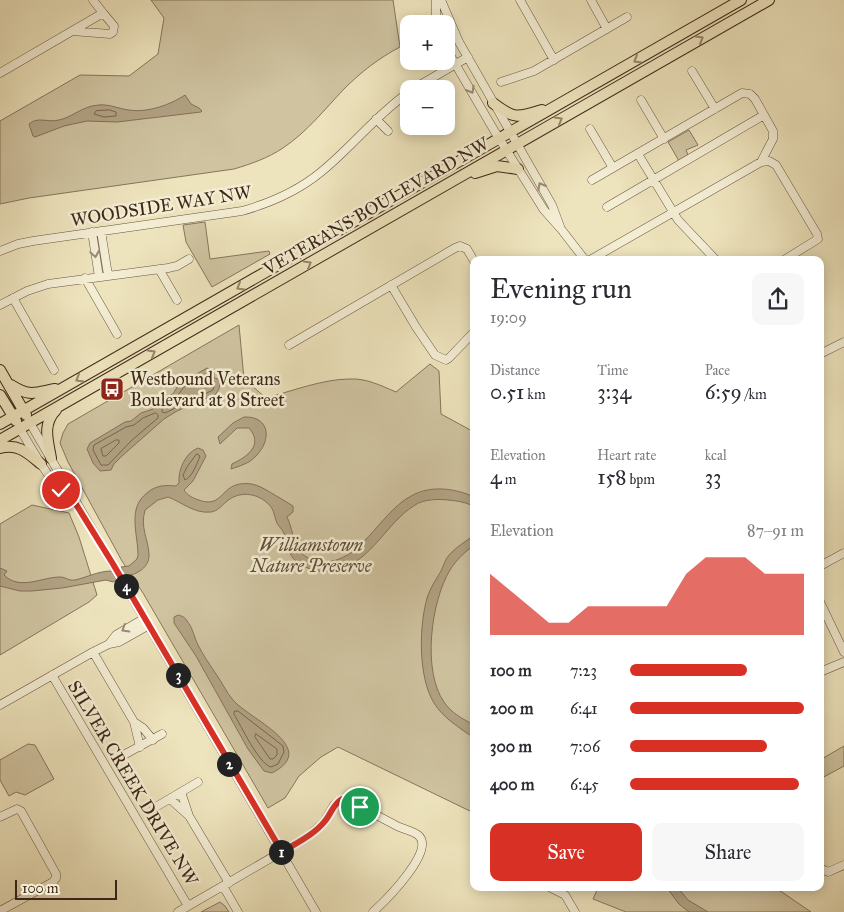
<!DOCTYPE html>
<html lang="en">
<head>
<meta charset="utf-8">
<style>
  body { margin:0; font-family:"IM FELL Great Primer",serif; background:#f7f7f7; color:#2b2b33; height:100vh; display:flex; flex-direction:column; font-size:19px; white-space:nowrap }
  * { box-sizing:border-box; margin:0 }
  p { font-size:16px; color:#7c7c81 }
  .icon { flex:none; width:28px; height:28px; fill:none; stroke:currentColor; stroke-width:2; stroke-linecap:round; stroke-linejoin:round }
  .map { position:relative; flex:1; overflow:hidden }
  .sheet { position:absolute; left:470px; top:256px; width:354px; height:635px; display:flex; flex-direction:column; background:#fff; border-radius:10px; box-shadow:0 2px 12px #0003 }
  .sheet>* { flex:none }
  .buttons { position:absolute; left:400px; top:15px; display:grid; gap:10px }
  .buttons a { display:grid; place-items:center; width:55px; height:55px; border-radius:10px; background:#fff; box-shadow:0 2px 12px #0003; font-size:25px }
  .scale { position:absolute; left:15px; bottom:12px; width:102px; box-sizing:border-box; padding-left:5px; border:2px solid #3f2718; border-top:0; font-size:14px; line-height:18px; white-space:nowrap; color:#3f2718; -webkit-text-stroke:4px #f3edd3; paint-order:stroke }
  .pin { position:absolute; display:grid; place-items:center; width:42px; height:42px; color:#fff; margin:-21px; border:2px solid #fff; border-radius:50%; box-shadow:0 1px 5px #0007 }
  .km { position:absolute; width:25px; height:25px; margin:-12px; border-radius:50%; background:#222; color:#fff; font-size:14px; line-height:25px; text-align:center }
  .round { display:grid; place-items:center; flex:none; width:52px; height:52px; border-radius:10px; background:#f7f7f7 }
  .head { display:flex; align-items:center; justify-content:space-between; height:85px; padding:0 20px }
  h1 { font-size:28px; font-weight:600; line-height:38px }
  .metrics { display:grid; grid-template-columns:repeat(3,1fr); gap:8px; height:85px; padding:5px 20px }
  .metrics div { display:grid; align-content:center }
  .metrics b { font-size:21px; font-weight:600 }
  .metrics small { font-size:14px; font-weight:400 }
  .metrics p { font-size:14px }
  .chart { height:140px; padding:10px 20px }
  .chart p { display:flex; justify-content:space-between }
  .chart svg { width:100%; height:90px; margin-top:5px; fill:#d93025; opacity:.7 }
  .button { display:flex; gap:10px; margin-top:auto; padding:10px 20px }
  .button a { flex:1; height:58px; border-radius:10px; background:#d93025; color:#fff; font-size:20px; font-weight:600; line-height:58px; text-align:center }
  .button a+a { background:#f7f7f7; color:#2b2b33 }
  ul { padding:0 20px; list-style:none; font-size:16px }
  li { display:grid; grid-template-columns:80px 60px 1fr; align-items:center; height:38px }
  li i { height:12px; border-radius:6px; background:#d93025 }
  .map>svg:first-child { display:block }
</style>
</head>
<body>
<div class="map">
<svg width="844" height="912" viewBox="0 0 844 912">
  <rect width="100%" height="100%" fill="#ede3bc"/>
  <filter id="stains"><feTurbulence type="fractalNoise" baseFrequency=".004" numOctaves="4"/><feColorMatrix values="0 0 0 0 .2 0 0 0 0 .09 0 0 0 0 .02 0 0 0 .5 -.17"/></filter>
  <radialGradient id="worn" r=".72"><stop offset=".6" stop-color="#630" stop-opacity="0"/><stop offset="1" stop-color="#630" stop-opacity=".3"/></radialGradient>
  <!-- green -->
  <path fill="#cfc3a0" stroke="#87755c" d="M151,0h242l7,47c-21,11 -39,25 -56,42 -19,20 -37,43 -61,59 -15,10 -32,16 -49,21l-205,29 -29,6v-83l80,-46 49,1 29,-22 6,-36z
    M689,130l9,15 -12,5 2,5 -9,6 -11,-19z
    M205,222l5,37 59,-8 1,3 -58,33 -26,-45 -3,-17z
    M239,325l5,54 22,19c26,-7 57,-19 84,-19 16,-1 32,7 46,13l34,-28 9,7 2,43 33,18v381l-136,-66 -17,10 -22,19 -14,22 -17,10 -125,-215 -21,-32 -54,-99 -8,-19 3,-10 5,-9z
    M32,505l37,8 10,24 18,58 -8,7 -89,53v-131z
    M28,744l7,1 19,34 -29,16 -9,-3 -7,4 -9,-16v-20z
    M844,746v20l-24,13v-19z
    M598,888h178l35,24h-185l-33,-13z
    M220,902l5,4 4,6h-28z"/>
  <!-- water -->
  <path fill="#b2a384" stroke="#847159" d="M185,95l6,9 8,4 3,3 -1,1 -84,10 -30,-1 -23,5 -29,11 -2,-1 -4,-12c9,-8 19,-1 30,-4 14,-3 23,-14 40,-15 11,-1 20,4 30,5 18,3 41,-5 56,-15z
    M207,368l7,3v7l4,1c3,5 2,9 -2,15l-39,17 -13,8 -42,37 -8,8 -3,6 -11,1 -7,-8 -6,-14 3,-6 35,-21 6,-1 10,-8 15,-5 10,-11 7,-3 6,-10z
    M244,417c26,-1 28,23 12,39 -6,7 -16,10 -25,13l1,-5c15,-7 32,-19 17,-36h-12l-17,16 -2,-7 15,-14z
    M198,448l5,2 3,6 -13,25 -9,9c2,4 7,7 12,9 26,11 24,-12 44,-15 16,-3 27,7 40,14 4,3 9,5 13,8v6l-6,5c5,10 6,24 12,33 5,7 13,11 22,12 40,2 58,-49 90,-66 19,-11 44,-8 63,1v10c-7,-5 -17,-6 -26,-7 -10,-1 -24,-1 -33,5 -29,18 -43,56 -78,65 -8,2 -18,2 -26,-1 -11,-3 -20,-10 -24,-22 -2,-4 -1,-10 -3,-14 -2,-4 -5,-6 -7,-10 -4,-10 -2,-14 -12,-22 -12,-9 -28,-9 -39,1 -5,4 -8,9 -15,10 -17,2 -29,-10 -43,-15l-10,3 -13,10c-5,18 3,28 4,44 1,13 -12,21 -24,22l-4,-9 8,-1 8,-7 1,-4c0,-21 -11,-47 9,-62 9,-8 18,-8 29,-7l3,-3c-1,-13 6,-30 19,-35z
    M474,535v10c-9,7 -18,15 -24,25 -19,31 -28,101 -6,132 7,11 19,17 30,23v13c-14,-10 -31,-20 -40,-35 -16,-26 -15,-76 -7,-105 3,-10 9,-18 14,-27 3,-6 4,-12 9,-17 7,-8 16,-12 24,-19z
    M0,568l7,3 -3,4c16,16 38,2 56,2 6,0 8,4 15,3 13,-3 23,-9 37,-9l5,9 -4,2 -7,-2 -44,8 -30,3h-12l-20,-5z
    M178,615c4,1 7,2 9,6 6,7 7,16 11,24 5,10 12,20 18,29 6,8 10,18 17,26 16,19 88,48 39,73l-8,-2 -16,-22 -52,-93 -22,-33v-6z
    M667,888h11l10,12 20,12h-19l-10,-8z"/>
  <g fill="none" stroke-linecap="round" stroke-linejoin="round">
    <!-- shore -->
    <path stroke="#78654e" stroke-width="1" d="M110,110l6,2v4l-12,1 -10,-3 2,-3z
      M206,374l3,1 2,5 4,4 -2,6 -48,23 -3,-1v-3l7,-8 7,-3 7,-10z
      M156,413l2,2v3l-26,22 -24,25h-7l-8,-15 1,-5 32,-18 8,-2 9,-7z
      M116,440h3v3l-13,13h-3l-2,-7z
      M197,454l3,2c-3,8 -8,21 -15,24l-2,-5 4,-8z
      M235,711h3l45,35 1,6 -6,12 -7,3c-12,-3 -30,-41 -37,-53z
      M256,734l21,15v6l-4,4h-3l-15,-22z"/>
    <!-- minor casing -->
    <g stroke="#6a5641" stroke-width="9">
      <path id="minor" d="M436,0v24
        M441,0l18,42 93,163 9,24
        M520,0l34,60
        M591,0l16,29
        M72,31l38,3 3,-2 1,-6 -11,-13
        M446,48l49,84 49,78 17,19 24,31
        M692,71l23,38
        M0,73l103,-60 -10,-13
        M501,82l33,-11 93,-54
        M413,89l55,-32
        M641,100l23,39
        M376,119l12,12
        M590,129l23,39
        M638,154l40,66 38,40
        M592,180l150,-87 8,1 5,5 18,32v8l-12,23
        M607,207l157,-92
        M101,231l7,44
        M92,232l7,45
        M0,251l18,-7 15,-3 209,-30c28,-8 56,-20 79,-39 31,-25 55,-57 88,-80
        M590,260l171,-98 8,-1 7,4 41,69 1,5 -34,21
        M159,269l18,31
        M85,278l32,56
        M391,285l25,42 19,28 11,5 3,-2 25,-26
        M13,298l41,72
        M0,305l27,-14 21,-7 120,-16 9,-2 12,-7
        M289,345l166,-97 5,-2 7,3 7,12
        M820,354l24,-12
        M30,423c95,163 191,326 286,489
        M20,429c15,25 28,52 52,70
        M820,566l24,-13
        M820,602l24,50
        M109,644l7,-9 29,-17
        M93,652l41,70 6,25
        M820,672l24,-10
        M52,675l136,231
        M0,705l93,-53 16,-8 10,-2 30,-17
        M134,722l9,6 10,12
        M120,757l42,-23
        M181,792l8,24 40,67
        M170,799l19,17
        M154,808l44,-26
        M0,817l17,-8 4,2 35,63v4l-3,4 -53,29
        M820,868l8,4 16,-7
        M223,886l15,26
        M551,888l14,7 10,17
        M178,912l129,-75 17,-15 10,-17 8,-6h4c17,9 34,18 51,27 6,3 16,5 21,9 19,15 -34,67 -45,77"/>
    </g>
    <!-- major casing -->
    <g stroke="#3f2718" stroke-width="12">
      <path id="major" d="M493,103c21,16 24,15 49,7
        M475,173l22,-7 21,3
        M0,370l26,45
        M11,385c19,12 23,8 44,4
        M0,395l16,26
        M0,424l741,-424
        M0,440l769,-440
        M0,448c18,-5 28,5 41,16
        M51,458c-3,-17 -9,-34 5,-48"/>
    </g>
    <!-- minor -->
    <use href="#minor" stroke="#f3edd3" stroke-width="8"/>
    <!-- major -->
    <use href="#major" stroke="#ede3bc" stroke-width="10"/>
  </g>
  <!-- one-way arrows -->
  <defs><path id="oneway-chevron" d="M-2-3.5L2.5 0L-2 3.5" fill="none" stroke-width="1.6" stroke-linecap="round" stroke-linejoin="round" transform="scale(1.25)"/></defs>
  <g stroke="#96856a">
    <use href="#oneway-chevron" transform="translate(700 39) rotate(-30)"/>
    <use href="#oneway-chevron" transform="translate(637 60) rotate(150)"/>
    <use href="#oneway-chevron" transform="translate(559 120) rotate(-30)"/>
    <use href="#oneway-chevron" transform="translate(308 264) rotate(-30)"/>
    <use href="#oneway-chevron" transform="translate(240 287) rotate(150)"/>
    <use href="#oneway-chevron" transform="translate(152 353) rotate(-30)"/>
    <use href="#oneway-chevron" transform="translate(79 379) rotate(150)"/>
  </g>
  <g stroke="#998a76">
    <use href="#oneway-chevron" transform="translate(471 90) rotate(60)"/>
    <use href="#oneway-chevron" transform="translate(541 186) rotate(-120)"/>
    <use href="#oneway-chevron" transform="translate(95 254) rotate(81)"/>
    <use href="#oneway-chevron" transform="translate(125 629) rotate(149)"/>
  </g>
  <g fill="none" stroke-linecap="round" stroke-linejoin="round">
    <!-- route casing -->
    <g stroke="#fff" stroke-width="10">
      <path id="route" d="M61,490l13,11 39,63 169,288c14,-9 32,-17 43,-31 6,-7 8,-17 17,-22h4l14,8"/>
    </g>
    <!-- route -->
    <use href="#route" stroke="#d93025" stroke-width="6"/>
  </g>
  <!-- icons -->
  <defs>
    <g id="bus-square" transform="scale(1.25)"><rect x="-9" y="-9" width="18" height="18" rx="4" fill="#8f2418" stroke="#f3edd3"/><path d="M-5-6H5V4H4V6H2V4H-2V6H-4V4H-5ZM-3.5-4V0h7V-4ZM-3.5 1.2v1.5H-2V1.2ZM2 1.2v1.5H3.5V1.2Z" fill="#fff"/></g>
  </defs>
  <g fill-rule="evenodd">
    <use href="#bus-square" x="112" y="389"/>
  </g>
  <g text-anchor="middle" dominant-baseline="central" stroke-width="5" stroke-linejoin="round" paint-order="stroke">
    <!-- street labels -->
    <g font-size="18" fill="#3f2718" stroke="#f3edd3">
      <text transform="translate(161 206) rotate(-9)">WOODSIDE WAY NW</text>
      <text transform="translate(376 206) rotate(-30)">VETERANS BOULEVARD NW</text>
      <text transform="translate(133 783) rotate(59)">SILVER CREEK DRIVE NW</text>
    </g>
    <!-- poi labels -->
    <g font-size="18" fill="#3f2718" stroke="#f3edd3" text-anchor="start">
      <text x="130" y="379">Westbound Veterans<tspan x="130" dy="21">Boulevard at 8 Street</tspan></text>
    </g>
    <!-- park labels -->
    <g font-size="18" font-style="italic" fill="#634e3a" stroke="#f3edd3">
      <text x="311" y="545">Williamstown<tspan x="311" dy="21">Nature Preserve</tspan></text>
    </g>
  </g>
  <rect width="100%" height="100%" filter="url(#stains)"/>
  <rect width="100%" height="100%" fill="url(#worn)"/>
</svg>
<div class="buttons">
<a>+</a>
<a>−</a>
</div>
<div class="scale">100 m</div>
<div class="pin" style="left:360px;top:807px;background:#1e9e55"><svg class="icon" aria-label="arrive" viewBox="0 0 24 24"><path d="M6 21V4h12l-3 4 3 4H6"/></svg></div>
<div class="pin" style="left:61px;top:490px;background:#d93025"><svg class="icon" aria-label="check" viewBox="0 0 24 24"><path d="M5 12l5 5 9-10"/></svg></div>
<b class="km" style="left:281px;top:852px">1</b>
<b class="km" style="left:229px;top:764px">2</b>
<b class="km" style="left:178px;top:675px">3</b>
<b class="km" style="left:126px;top:586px">4</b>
<section class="sheet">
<div class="head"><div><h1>Evening run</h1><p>19:09</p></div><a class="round"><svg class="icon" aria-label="share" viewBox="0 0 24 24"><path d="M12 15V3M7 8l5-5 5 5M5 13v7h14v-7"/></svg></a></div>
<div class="metrics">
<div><p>Distance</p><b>0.51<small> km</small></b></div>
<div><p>Time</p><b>3:34</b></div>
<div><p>Pace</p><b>6:59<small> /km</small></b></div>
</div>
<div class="metrics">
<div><p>Elevation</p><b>4<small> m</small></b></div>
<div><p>Heart rate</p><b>158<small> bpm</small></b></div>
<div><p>kcal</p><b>33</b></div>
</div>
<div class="chart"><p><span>Elevation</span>87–91 m</p>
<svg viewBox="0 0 160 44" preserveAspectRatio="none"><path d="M0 44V14L10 22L20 30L30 38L40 38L50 30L60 30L70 30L80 30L90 30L100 14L110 6L120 6L130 6L140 14L150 14L160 14V44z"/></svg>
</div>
<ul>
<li><b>100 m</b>7:23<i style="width:67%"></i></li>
<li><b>200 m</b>6:41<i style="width:100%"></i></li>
<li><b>300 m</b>7:06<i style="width:79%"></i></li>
<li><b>400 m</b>6:45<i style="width:97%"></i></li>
</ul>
<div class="button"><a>Save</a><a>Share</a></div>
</section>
</div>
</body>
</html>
